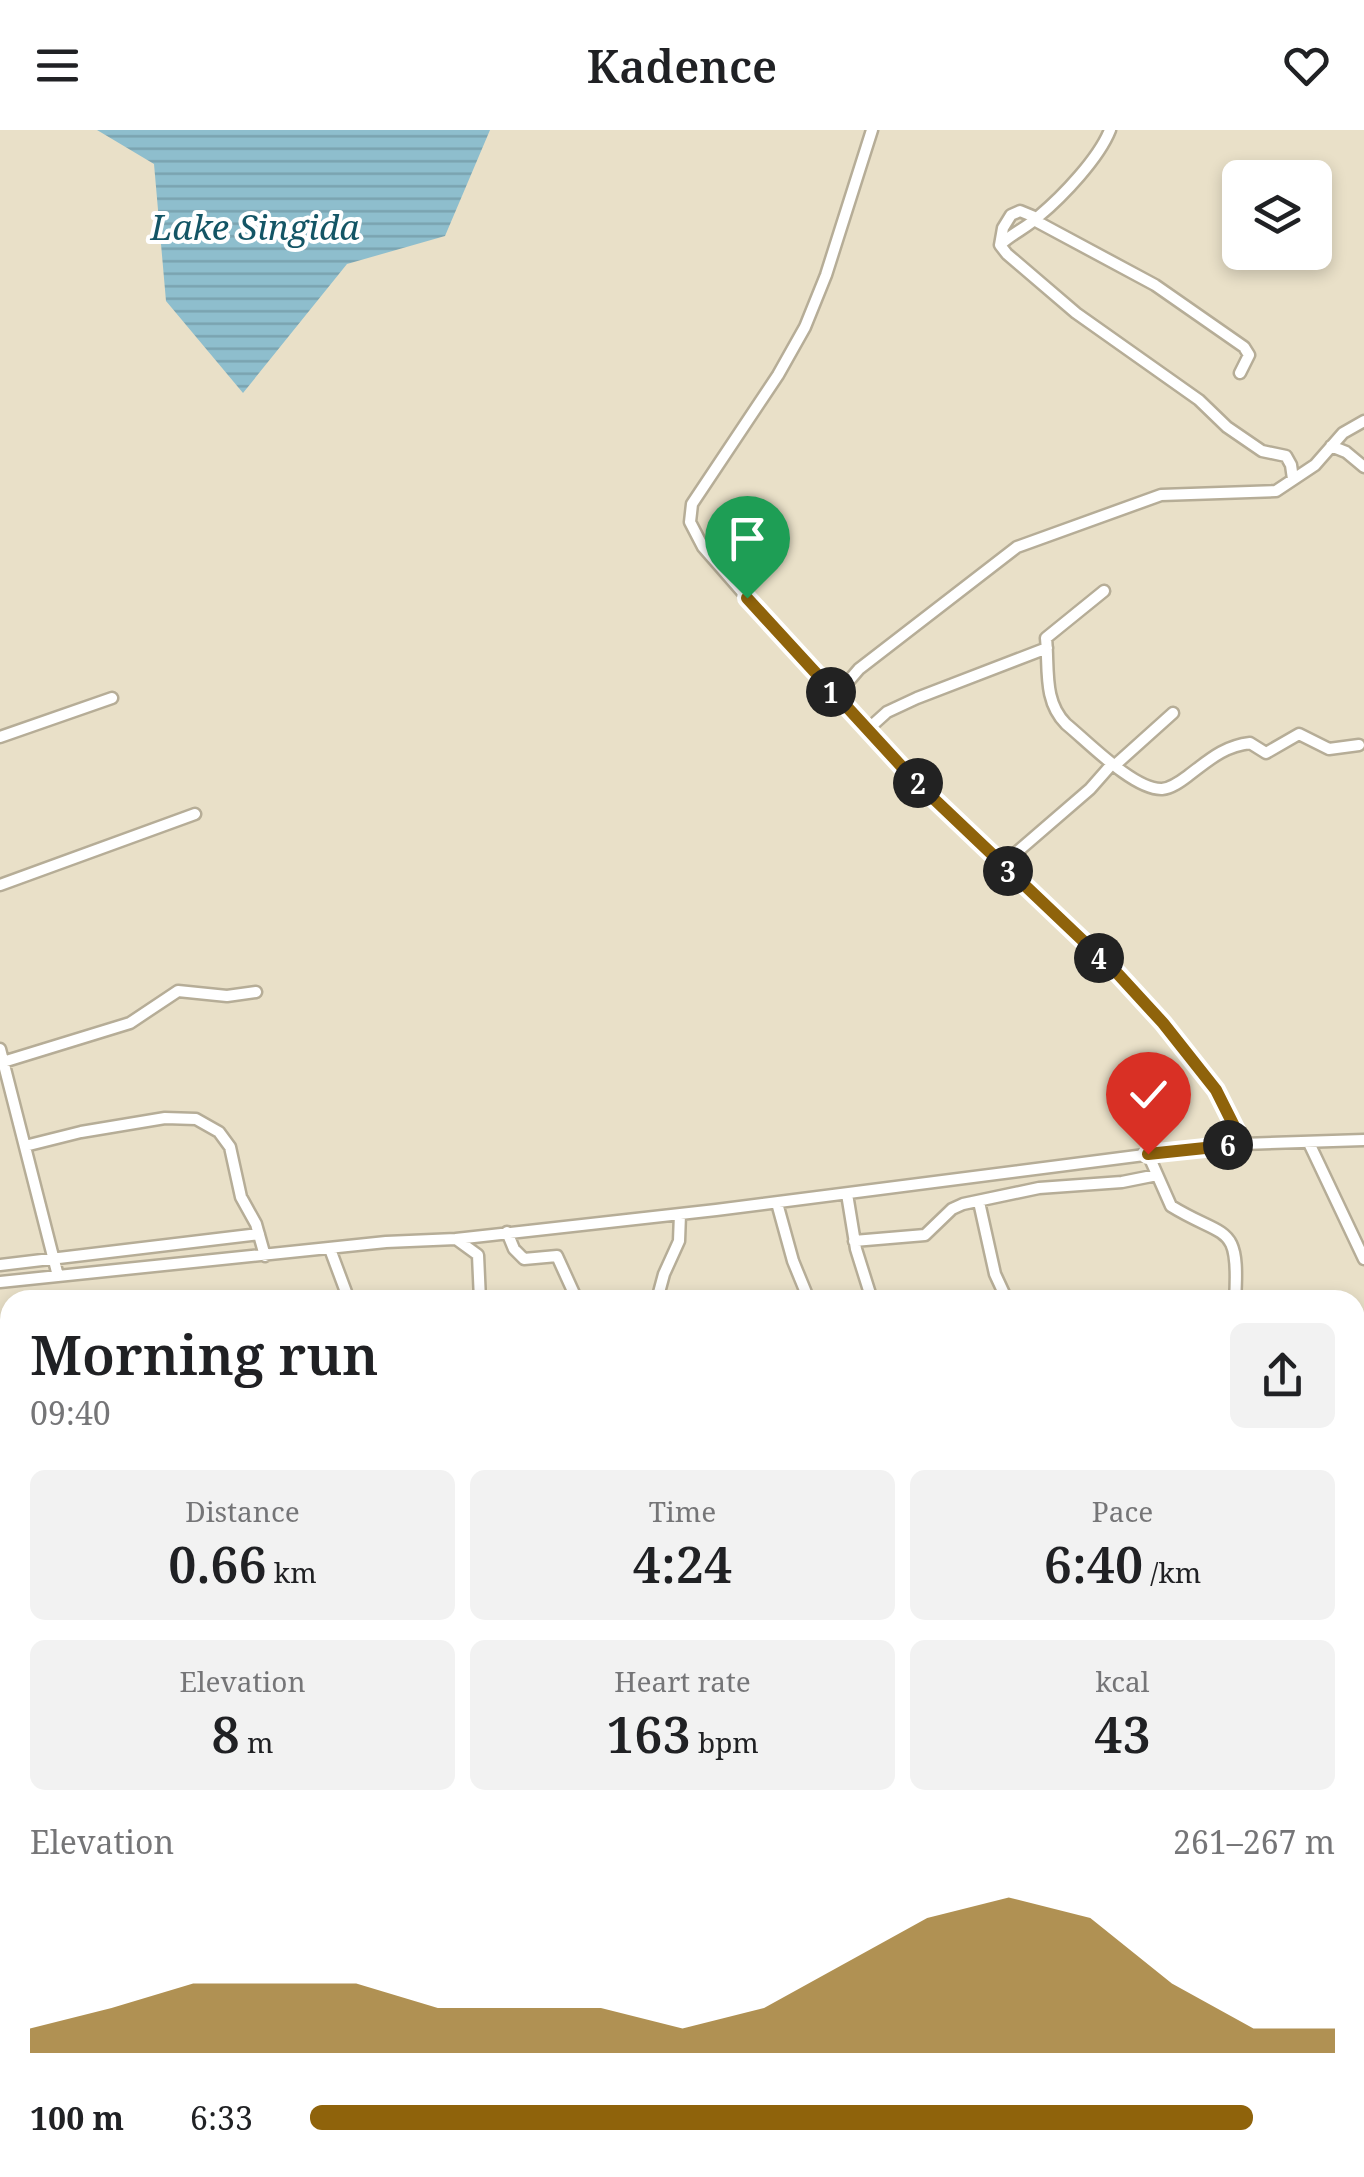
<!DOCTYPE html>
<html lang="en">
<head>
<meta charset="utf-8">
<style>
  body { margin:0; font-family:"Noto Serif",serif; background:#f2f2f2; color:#202124; height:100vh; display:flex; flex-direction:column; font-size:38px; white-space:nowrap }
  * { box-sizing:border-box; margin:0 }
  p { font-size:32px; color:#757577 }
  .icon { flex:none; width:55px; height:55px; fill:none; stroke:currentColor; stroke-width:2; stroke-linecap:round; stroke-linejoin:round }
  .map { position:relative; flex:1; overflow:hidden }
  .panel { position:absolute; left:0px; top:1160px; width:1365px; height:888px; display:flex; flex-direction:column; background:#fff; border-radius:30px 30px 0 0; box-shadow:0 5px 15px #0003 }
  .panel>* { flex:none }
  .buttons { position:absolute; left:1222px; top:30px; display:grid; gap:20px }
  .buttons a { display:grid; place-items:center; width:110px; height:110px; border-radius:15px; background:#fff; box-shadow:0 5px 15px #0003; font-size:50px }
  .pin { position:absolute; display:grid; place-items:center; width:85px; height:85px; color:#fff; margin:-102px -42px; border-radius:50% 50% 50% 0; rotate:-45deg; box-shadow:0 0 10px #0007 }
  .pin .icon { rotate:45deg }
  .km { position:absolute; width:50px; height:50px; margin:-25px; border-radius:50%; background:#222; color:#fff; font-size:28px; line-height:50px; text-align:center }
  .round { display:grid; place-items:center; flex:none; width:105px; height:105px; border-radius:15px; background:#f2f2f2 }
  .head { display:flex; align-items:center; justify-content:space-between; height:170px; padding:0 30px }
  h1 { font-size:55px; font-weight:600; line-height:75px }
  .stats { display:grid; grid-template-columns:repeat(3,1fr); gap:15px; height:170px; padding:10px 30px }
  .stats div { display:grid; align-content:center; border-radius:15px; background:#f2f2f2; text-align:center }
  .stats b { font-size:50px; font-weight:600 }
  .stats small { font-size:28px; font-weight:400 }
  .stats p { font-size:28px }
  .chart { height:280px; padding:20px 30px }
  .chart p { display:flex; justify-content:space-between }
  .chart svg { width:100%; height:180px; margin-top:10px; fill:#8f630b; opacity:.7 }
  ul { padding:0 30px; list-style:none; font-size:32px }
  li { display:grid; grid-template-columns:160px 120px 1fr; align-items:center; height:75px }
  li i { height:25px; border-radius:12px; background:#8f630b }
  header { display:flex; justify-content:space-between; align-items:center; height:130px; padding:0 30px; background:#fff; font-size:45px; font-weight:600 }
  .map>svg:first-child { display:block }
</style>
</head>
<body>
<header><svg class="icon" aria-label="menu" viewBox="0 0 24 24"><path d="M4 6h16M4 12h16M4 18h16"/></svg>Kadence<svg class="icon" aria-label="heart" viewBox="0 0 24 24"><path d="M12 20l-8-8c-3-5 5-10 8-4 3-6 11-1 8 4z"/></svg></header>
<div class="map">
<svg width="1364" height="2047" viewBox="0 0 1364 2047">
  <defs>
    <pattern id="water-rules" width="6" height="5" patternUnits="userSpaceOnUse" patternTransform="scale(2.5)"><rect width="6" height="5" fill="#8ebecd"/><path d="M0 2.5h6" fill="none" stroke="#7aa3af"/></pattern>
  </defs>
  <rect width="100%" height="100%" fill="#e9e0c8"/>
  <!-- water -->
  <path fill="url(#water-rules)" d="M97,0h393l-45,106 -98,28 -104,129 -77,-92 -12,-137z"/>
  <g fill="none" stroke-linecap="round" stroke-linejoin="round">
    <!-- minor casing -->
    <g stroke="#b6ad97" stroke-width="15">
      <path id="minor" d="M872,0l-46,145 -21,52 -27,48 -86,129 -2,18 13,25 123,141 89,92 203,194 45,49 53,67 27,54
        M1037,88l-17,-7 -9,4 -8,13 -3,17 7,9 69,59 123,87 28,27 35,24 24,5 5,9 2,14
        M1034,90l121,65 89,62 5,8 -9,18
        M1001,114c12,-11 27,-17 38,-28 24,-20 60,-58 71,-86
        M1331,316l15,6 18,15
        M1104,461l-58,47c3,31 -3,63 20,86 21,17 68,66 96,65 10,-1 19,-8 27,-14 20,-15 35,-29 61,-32l16,10 33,-19 30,15 30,-4
        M840,572l7,-19 12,-14 158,-122 144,-52 115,-4 39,-26 28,-32 21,-12
        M867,600l20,-18 30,-14 130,-50
        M0,607l112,-39
        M1114,636l59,-53
        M1002,735l88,-76 22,-25
        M0,755l195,-71
        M0,919l58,227
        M3,932l127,-39 48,-32 49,5 29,-4
        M1309,1013l55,116
        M25,1016l56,-14 84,-14 31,1 23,13 11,15 11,50 15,27 9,32
        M1148,1024l23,52c55,34 69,15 64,94
        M847,1064l9,55 16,51
        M979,1072l16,72 12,26
        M777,1073l16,58 16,39
        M507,1102l7,17 10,10 33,-3 20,44
        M456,1109l22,16 2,45
        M854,1111l71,-6 27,-26 11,-5 76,-16 83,-6 35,-7
        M330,1119l19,51
        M0,1135l259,-31
        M0,1152l386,-40 70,-3 260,-29 475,-61 52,-5 121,-4
        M657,1170l7,-26 15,-33 1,-27
        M1355,1250l9,2
        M0,1286l10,63
        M0,1383l10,3
        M1355,1431l9,46
        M1364,1503v25
        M1355,1506l9,-14
        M1355,1586l9,-1
        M0,1607l10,3
        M1355,1774l9,6
        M1355,1869l9,-5
        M0,1895l10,2
        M0,1984l10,8
        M1355,2024l9,3
        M492,2038l38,9
        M720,2038l4,9
        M893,2038l11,9
        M974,2038l10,9
        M1268,2038l10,9
        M15,2047l8,-9
        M93,2047l10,-9
        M211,2047l14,-9
        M340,2047l5,-9
        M608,2047l38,-9
        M785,2047l23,-9
        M946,2047l8,-9
        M1128,2047l13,-9"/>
    </g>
    <!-- minor -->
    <use href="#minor" stroke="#fff" stroke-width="10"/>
  </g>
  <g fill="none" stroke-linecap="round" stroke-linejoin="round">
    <!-- route casing -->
    <g stroke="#fff" stroke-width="20">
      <path id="route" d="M747,468l167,182 204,194 45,49 53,67 27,54 -95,10"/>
    </g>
    <!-- route -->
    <use href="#route" stroke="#8f630b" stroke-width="12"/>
  </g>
  <g text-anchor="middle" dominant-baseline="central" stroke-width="8" stroke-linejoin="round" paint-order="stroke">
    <!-- water labels -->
    <g font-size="35" font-style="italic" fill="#135565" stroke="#fff">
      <text x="255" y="96">Lake Singida</text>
    </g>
  </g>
</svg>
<div class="buttons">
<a><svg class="icon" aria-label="layers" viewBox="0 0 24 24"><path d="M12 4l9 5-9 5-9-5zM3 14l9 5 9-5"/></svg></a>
</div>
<div class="pin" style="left:747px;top:468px;background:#1e9e55"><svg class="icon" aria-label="arrive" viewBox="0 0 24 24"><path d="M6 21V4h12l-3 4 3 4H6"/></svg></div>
<div class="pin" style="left:1148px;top:1024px;background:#d93025"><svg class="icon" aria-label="check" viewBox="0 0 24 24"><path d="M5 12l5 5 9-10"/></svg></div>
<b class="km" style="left:831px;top:562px">1</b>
<b class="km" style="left:918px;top:653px">2</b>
<b class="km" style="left:1008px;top:741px">3</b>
<b class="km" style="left:1099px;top:828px">4</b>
<b class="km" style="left:1228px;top:1015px">6</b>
<section class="panel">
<div class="head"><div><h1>Morning run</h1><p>09:40</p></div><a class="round"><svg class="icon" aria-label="share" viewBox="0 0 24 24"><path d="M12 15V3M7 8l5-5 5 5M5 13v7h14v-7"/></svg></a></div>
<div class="stats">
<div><p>Distance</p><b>0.66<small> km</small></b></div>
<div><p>Time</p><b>4:24</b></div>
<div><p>Pace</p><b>6:40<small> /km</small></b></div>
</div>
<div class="stats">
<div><p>Elevation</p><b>8<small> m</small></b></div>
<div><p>Heart rate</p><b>163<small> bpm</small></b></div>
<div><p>kcal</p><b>43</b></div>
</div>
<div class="chart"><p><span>Elevation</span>261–267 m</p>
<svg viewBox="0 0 160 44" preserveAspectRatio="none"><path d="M0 44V38L10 33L20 27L30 27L40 27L50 33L60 33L70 33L80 38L90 33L100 22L110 11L120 6L130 11L140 27L150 38L160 38V44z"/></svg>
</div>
<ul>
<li><b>100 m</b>6:33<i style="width:92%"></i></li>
</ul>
</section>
</div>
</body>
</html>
